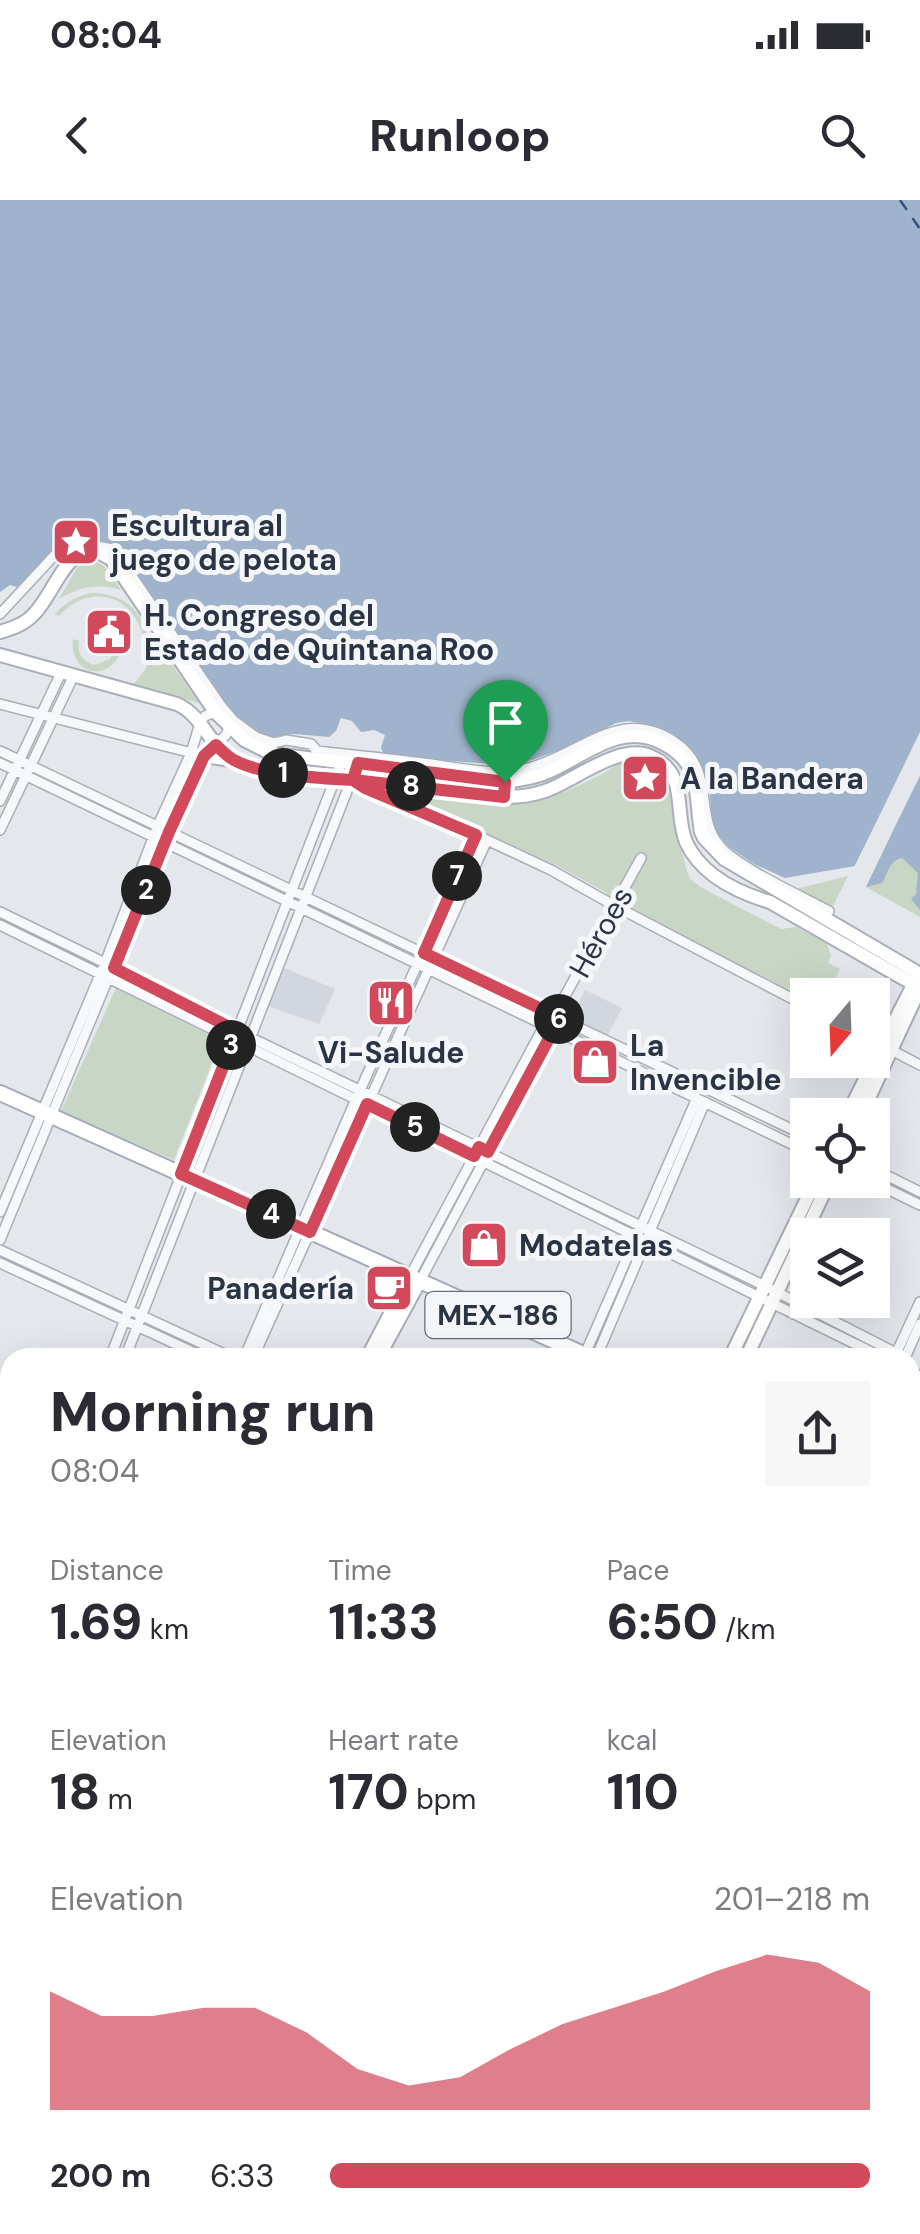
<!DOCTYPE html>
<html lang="en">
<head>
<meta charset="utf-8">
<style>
  body { margin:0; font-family:"DM Sans",sans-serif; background:#f7f7f7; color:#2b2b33; height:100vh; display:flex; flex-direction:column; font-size:38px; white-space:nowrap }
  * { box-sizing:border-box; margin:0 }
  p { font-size:32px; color:#7c7c81 }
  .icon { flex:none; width:55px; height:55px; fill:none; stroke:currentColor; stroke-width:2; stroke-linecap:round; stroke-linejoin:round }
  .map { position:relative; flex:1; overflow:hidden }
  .panel { position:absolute; left:0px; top:1148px; width:920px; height:888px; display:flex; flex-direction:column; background:#fff; border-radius:30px 30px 0 0; box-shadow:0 10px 40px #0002 }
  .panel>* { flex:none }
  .needle { width:65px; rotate:199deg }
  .controls { position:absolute; left:790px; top:778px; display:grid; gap:20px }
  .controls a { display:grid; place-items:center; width:100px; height:100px; border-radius:0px; background:#fff; box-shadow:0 10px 40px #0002; font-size:50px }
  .pin { position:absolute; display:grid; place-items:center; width:85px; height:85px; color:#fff; margin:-102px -42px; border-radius:50% 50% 50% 0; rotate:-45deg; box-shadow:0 0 10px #0007 }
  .pin .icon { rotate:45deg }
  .km { position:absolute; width:50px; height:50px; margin:-25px; border-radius:50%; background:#222; color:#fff; font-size:28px; line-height:50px; text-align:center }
  .round { display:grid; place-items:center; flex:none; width:105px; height:105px; border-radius:0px; background:#f7f7f7 }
  .headline { display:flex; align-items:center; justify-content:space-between; height:170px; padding:0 50px }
  h1 { font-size:55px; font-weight:800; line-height:75px }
  .figures { display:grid; grid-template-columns:repeat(3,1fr); gap:15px; height:170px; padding:10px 50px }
  .figures div { display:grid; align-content:center }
  .figures b { font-size:50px; font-weight:800 }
  .figures small { font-size:28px; font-weight:400 }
  .figures p { font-size:28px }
  .chart { height:280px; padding:20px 50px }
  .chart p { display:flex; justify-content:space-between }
  .chart svg { width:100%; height:180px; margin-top:10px; fill:#d1495b; opacity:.7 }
  ul { padding:0 50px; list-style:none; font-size:32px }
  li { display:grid; grid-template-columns:160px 120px 1fr; align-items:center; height:75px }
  li i { height:25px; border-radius:12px; background:#d1495b }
  .status { display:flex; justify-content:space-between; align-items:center; height:70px; padding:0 50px; background:#fff; direction:ltr }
  .status svg { height:28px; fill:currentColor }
  header { display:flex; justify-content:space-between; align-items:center; height:130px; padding:0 50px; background:#fff; font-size:45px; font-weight:800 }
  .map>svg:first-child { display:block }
</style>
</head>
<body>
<div class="status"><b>08:04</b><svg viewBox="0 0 49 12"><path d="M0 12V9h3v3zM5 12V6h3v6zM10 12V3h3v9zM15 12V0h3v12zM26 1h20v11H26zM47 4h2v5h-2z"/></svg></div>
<header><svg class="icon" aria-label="back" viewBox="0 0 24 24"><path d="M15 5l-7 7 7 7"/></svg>Runloop<svg class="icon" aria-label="search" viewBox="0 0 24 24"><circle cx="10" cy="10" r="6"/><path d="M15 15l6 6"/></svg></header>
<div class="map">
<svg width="920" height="2034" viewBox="0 0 920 2034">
  <rect width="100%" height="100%" fill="#e4e7ec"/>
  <!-- built -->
  <path fill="#d2d6de" d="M284,768l51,21 -16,35 -51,-18z
    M585,790l37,18 -14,27 -36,-18z"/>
  <!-- green -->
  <path fill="#c9d6c5" d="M89,361c17,0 23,15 32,29 -23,-7 -42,-3 -62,9l19,-33z
    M91,393c34,1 51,16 58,50h-4c-9,-47 -53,-63 -86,-27l-4,-2c11,-12 20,-17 36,-21z
    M73,439l6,2c-2,12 3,20 15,24l16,-6 5,-10 7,1c-13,34 -53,25 -49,-11z
    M150,456l18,3 31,44 -66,-18 12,-15z
    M627,559c43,0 44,23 49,58 4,20 6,43 14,62l12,9 79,41 15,-2 31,17 4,11 -3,8 12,6 -13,26h-19l-1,16 -205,-105 5,-13 -53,-29 -162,-66 -3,-5 2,-4 126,14c30,-2 56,-14 83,-28 9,-4 17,-12 27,-16z
    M920,575v142l-54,-30z
    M848,676l-16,32 -36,-19z
    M116,788l105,52 -47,120 -113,-49z
    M910,1965l10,5v64h-72l3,-9h59z"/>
  <!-- water -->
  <path fill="#9fb4cc" d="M0,0h920v532l-65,134 -70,12 -31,-14 -25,-17 -11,-12 -6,-14 -3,-39 -14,-27 -23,-22 -21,-8 -22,-4 -13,2 -48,24 -44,16 -18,2 -83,-6 -40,-6 -2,-6 4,-12 -11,-5 -13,2 -9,-11 -11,-3 -5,13 -7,6 -35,-3 -20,3 -11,-2 -26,-19 -24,-28 -96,-142 -53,-16 -10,19 -35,36 -2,2 -7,-2 -10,7z
    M920,575v135l-9,-11 5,-5 2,-21 -16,-15c-14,4 -13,14 -20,25l-16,4z"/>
  <!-- pier -->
  <path fill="#e4e7ec" d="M920,536v8l-60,124 -8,3z
    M920,570v6l-58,114v-5l53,-112z"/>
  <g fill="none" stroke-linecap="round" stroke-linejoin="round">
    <!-- ferry -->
    <path stroke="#34527a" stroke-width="2.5" stroke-dasharray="12 10" stroke-linecap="butt" d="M900,0l20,29"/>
    <!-- street casing -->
    <g stroke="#a9aeb7" stroke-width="12">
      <path id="street" d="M0,414l64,-69 18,-2 30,6 4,4 106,154 11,13 23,17 18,6 12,-3 25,4 6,7c35,4 71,7 106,12 34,4 71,14 105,5 53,-13 93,-64 148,-25 40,28 18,72 43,102 16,21 84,52 110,66
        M0,504l196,50
        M0,551l808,386
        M0,563l808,389
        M355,582l10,6 122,52 64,30 64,36 193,101
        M0,601l61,-128
        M0,630l73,-153
        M0,712l105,51 132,68 528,255 141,72
        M0,725l884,433
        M560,805l81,-147
        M872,840l48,25
        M872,968l48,24
        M869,980l51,25
        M0,1012l105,-249 53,-138 33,-72 9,-30 5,-7 10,-4
        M0,1040l169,-409 35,-75 22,-21 3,-8
        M0,1050l233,108
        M0,1063l206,95
        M410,1076l135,-252
        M420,1081l140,-263
        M585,1154l112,-256
        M110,1158l232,-597
        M125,1158l233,-595
        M244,1158l112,-259 120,-264
        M253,1158l234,-518
        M596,1158l109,-256
        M894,1158l26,-56
        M905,1158l15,-34
        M910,1171l10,5
        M0,1214l10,4
        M0,1227l10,4
        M0,1295l10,-23
        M0,1323l10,-24
        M0,1433l10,-24
        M0,1462l10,-24
        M0,1574l10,4
        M0,1585l10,4
        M910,1627l10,5
        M910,1638l10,4
        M910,1857l10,-24
        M910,1950l10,4
        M327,2025l22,9
        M348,2025l22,9
        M40,2034l4,-9
        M485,2034l4,-9
        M496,2034l4,-9
        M837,2034l4,-9"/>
    </g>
    <!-- secondary casing -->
    <g stroke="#a9aeb7" stroke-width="16">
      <path id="secondary" d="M0,432c13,-4 25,-8 34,-18 23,-23 36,-85 78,-54l103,152 29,28 22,11 16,4 223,27c13,-2 25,-3 38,-8 40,-15 76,-55 121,-30 11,6 22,15 27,27 8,19 6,41 10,61l3,6 20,21 196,115
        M0,455l177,49c27,12 33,45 59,57 43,20 124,19 173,24 32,4 66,12 98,12 12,0 26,-2 38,-6 29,-10 74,-48 105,-35 40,17 23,55 36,86 15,33 50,50 84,60l150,86
        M204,556l27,4
        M847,915l68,-134
        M861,915l59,-127
        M367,1158l43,-82
        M378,1158l42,-77
        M730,1158l86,-178
        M746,1158l84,-178
        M0,1373l10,5
        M0,1386l10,5
        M910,1479l10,-21
        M910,1501l10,-21
        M910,1791l10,5
        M0,1803l10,-12
        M910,1803l10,5
        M0,1823l10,-12
        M699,2025l21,9
        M721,2025l20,9
        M195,2034l5,-9
        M208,2034l4,-9
        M651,2034l4,-9
        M661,2034l5,-9"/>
    </g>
    <!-- primary casing -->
    <g stroke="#a3abb8" stroke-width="18">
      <path id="primary" d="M0,893l592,265
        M910,1301l10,5"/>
    </g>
    <!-- street -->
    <use href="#street" stroke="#f7f8fa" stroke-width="9"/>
    <!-- secondary -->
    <use href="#secondary" stroke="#fff" stroke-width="12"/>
    <!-- primary -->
    <use href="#primary" stroke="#fff" stroke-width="14"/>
  </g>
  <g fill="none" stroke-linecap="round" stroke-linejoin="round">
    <!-- route casing -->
    <g stroke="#fff" stroke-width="20">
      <path id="route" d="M505,582l-147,-19 -5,17c-32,-2 -90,-4 -119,-20 -6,-3 -13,-10 -18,-15l-12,11 -35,76 -55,136 123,63 -56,143 129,58 57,-128 107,52 5,-9 9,5 72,-134 -136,-65 52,-118 -111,-47 -12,-8 151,17 1,-15"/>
    </g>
    <!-- route -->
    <use href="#route" stroke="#d1495b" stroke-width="12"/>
  </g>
  <!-- icons -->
  <defs>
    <g id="sight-square" transform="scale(2.5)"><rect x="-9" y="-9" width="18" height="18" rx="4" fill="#d1495b" stroke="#f4f6f9"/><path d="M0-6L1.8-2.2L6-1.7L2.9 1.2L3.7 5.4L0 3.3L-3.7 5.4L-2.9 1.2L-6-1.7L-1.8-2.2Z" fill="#fff"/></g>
    <g id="civic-square" transform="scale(2.5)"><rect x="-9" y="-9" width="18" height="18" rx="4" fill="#d1495b" stroke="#f4f6f9"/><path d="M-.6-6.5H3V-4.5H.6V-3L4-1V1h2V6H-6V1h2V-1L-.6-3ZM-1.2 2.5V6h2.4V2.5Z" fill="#fff"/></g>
    <g id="restaurant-square" transform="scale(2.5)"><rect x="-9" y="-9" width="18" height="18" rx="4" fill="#d1495b" stroke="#f4f6f9"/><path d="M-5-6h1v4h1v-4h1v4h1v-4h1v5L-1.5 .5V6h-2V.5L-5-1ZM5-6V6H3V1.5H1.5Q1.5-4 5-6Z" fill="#fff"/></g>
    <g id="shop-square" transform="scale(2.5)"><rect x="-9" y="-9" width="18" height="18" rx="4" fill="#d1495b" stroke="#f4f6f9"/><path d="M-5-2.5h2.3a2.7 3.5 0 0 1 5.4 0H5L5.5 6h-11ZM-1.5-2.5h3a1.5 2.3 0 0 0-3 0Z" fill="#fff"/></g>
    <g id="cafe-square" transform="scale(2.5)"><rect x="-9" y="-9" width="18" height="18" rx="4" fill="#d1495b" stroke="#f4f6f9"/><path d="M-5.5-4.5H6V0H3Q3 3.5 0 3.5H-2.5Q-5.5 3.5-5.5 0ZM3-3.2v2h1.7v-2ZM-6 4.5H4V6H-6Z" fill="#fff"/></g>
  </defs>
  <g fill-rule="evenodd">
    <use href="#sight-square" x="76" y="342"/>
    <use href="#civic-square" x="109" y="432"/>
    <use href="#sight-square" x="645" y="578"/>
    <use href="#restaurant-square" x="391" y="803"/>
    <use href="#shop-square" x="595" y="862"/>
    <use href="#shop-square" x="484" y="1045"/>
    <use href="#cafe-square" x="389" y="1088"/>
  </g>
  <g text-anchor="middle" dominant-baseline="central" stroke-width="10" stroke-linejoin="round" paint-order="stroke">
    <!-- shield labels -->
    <rect fill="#f4f6f9" stroke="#676e7b" stroke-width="2.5" x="425.5" y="1092" width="145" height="46" rx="8"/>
    <g font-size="28" font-weight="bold" fill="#2b3445">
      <text x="498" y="1115">MEX-186</text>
    </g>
    <!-- poi labels -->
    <g font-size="30" font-weight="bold" fill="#2b3445" stroke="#f4f6f9" text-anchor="start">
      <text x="111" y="325">Escultura al<tspan x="111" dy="34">juego de pelota</tspan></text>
      <text x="144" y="415">H. Congreso del<tspan x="144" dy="34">Estado de Quintana Roo</tspan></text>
      <text x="680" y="578">A la Bandera</text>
      <text x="630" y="845">La<tspan x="630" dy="34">Invencible</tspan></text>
      <text x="391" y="852" text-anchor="middle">Vi-Salude</text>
      <text x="519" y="1045">Modatelas</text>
      <text x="354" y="1088" text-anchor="end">Panadería</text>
    </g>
    <!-- street labels -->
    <g font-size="30" fill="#2b3445" stroke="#f4f6f9">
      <text transform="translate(601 732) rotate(-61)">Héroes</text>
    </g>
  </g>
</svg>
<div class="controls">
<a><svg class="needle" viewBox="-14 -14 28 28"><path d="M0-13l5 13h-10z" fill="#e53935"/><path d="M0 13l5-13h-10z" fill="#7c7c81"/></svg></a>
<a><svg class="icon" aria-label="locate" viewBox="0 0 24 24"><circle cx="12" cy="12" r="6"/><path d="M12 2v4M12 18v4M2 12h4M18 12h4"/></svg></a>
<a><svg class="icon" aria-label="layers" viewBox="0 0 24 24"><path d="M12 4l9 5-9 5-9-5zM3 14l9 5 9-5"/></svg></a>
</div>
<div class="pin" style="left:505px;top:582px;background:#1e9e55"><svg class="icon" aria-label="arrive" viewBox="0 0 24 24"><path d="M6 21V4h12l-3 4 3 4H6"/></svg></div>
<b class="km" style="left:283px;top:573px">1</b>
<b class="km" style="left:146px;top:690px">2</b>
<b class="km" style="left:231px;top:845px">3</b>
<b class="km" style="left:271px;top:1014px">4</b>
<b class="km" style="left:415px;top:927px">5</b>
<b class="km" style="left:559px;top:819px">6</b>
<b class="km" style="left:457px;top:676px">7</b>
<b class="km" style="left:411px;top:586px">8</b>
<section class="panel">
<div class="headline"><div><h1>Morning run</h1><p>08:04</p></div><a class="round"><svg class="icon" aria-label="share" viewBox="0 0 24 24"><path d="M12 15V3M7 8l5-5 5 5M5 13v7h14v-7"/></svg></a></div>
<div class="figures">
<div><p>Distance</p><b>1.69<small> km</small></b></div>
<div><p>Time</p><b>11:33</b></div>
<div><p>Pace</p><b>6:50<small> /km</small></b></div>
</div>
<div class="figures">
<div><p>Elevation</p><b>18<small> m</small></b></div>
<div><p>Heart rate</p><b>170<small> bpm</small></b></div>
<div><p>kcal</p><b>110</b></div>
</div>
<div class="chart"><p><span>Elevation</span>201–218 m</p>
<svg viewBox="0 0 160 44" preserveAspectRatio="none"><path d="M0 44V15L10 21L20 21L30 19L40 19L50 25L60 34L70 38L80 36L90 29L100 23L110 19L120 15L130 10L140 6L150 8L160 15V44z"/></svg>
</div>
<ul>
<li><b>200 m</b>6:33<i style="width:100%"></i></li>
</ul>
</section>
</div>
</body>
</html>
